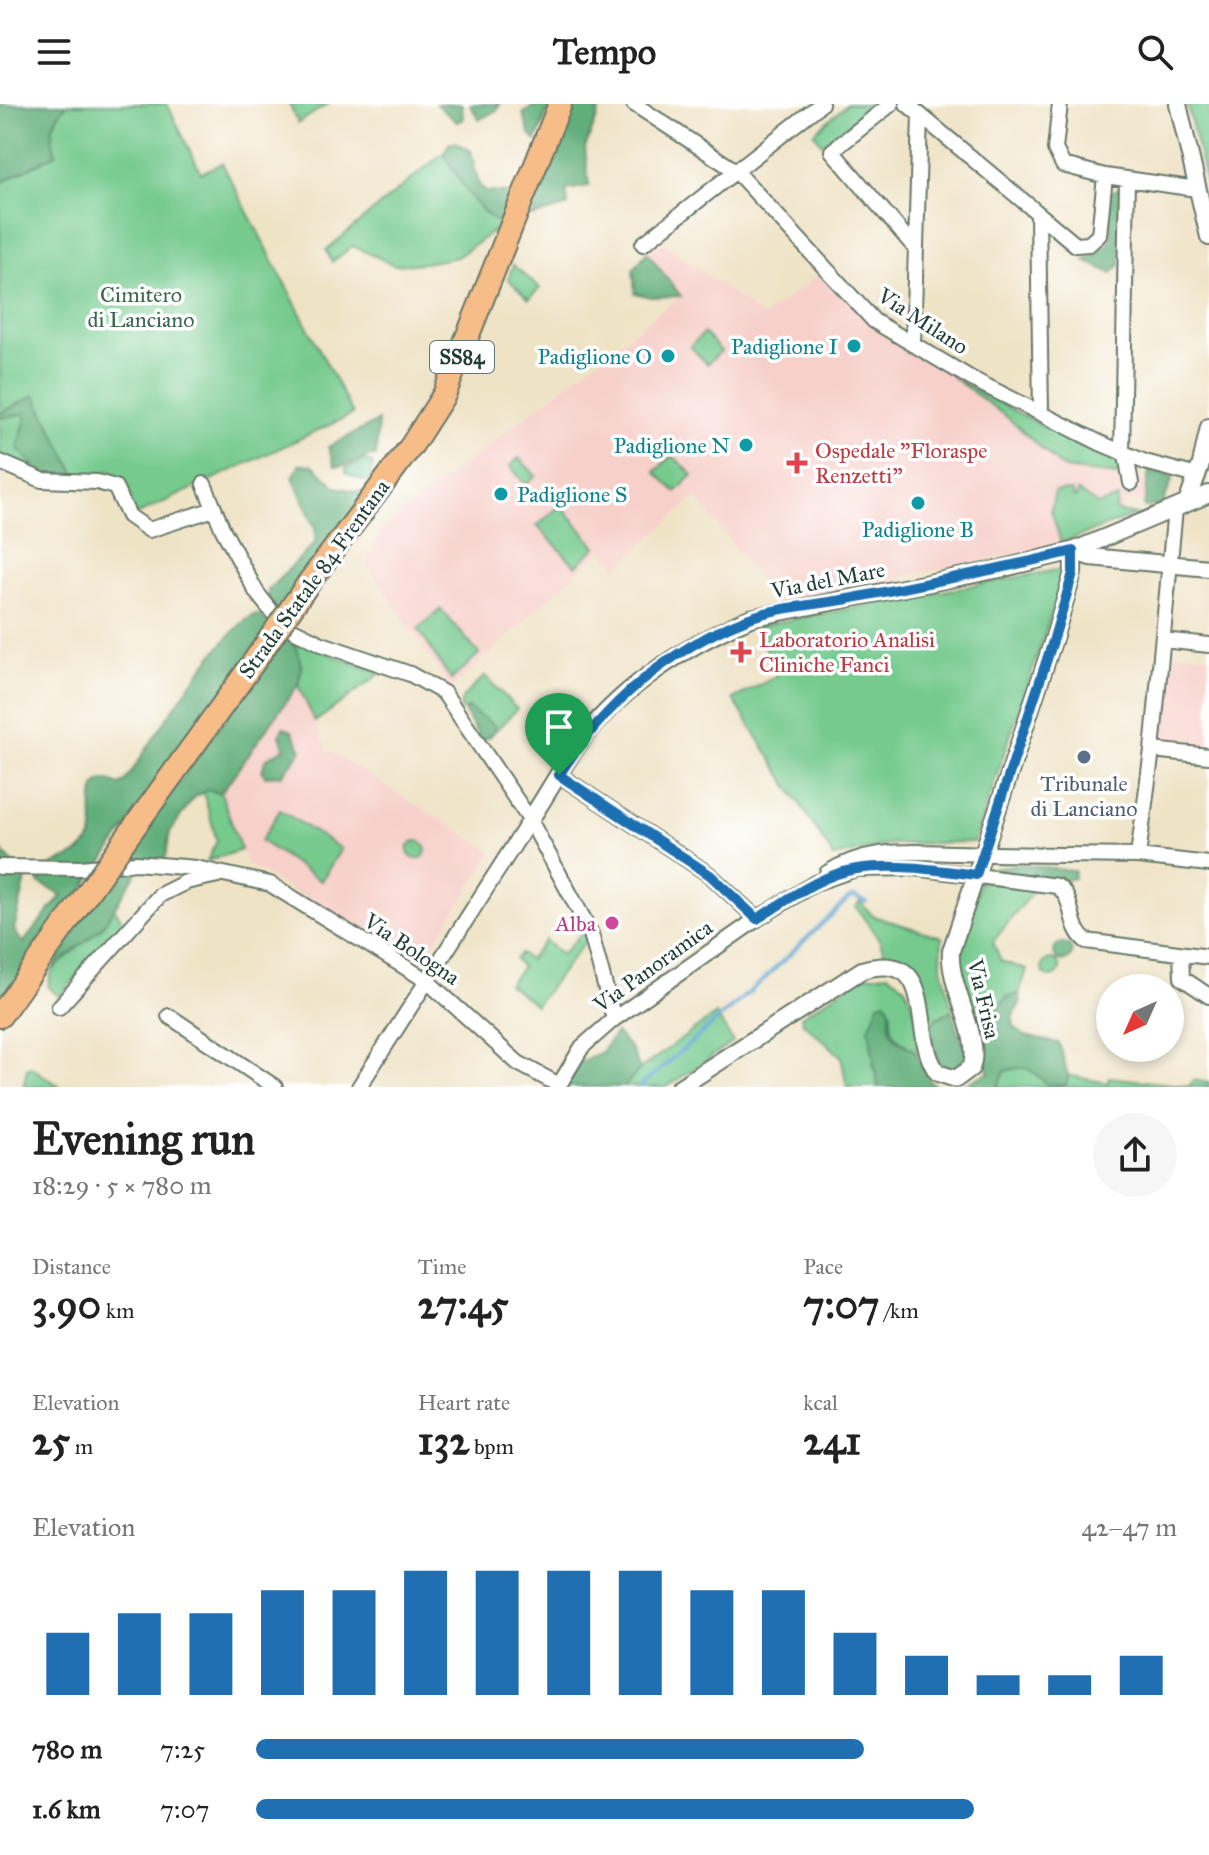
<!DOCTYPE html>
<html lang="en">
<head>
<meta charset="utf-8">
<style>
  body { margin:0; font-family:"IM FELL Great Primer",serif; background:#f6f6f6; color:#222; height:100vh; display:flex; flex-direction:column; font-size:30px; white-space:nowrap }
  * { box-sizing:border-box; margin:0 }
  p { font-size:26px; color:#767676 }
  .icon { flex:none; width:44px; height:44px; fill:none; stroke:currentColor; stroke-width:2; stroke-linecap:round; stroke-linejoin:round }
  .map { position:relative; height:983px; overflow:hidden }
  .drawer { display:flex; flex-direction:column; background:#fff; flex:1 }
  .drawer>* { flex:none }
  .needle { width:52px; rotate:225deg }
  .buttons { position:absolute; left:1096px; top:870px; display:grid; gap:16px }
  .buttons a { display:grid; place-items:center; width:88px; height:88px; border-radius:50%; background:#fff; box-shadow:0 4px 12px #0003; font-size:40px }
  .pin { position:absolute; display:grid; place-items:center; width:68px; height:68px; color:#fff; margin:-82px -34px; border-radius:50% 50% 50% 0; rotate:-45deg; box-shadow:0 0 8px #0007 }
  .pin .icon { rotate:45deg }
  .round { display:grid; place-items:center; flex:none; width:84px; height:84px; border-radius:42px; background:#f6f6f6 }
  .overview { display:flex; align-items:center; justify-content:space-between; height:136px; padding:0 32px }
  h1 { font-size:44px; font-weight:800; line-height:60px }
  .figures { display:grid; grid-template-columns:repeat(3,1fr); gap:12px; height:136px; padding:8px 32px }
  .figures div { display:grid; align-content:center }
  .figures b { font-size:40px; font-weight:800 }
  .figures small { font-size:22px; font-weight:400 }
  .figures p { font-size:22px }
  .chart { height:224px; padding:16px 32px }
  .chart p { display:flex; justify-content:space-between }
  .chart svg { width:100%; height:144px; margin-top:8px; stroke:#1f6fb2; stroke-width:6 }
  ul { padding:0 32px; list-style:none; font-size:26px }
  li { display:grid; grid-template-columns:128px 96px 1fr; align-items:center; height:60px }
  li i { height:20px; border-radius:10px; background:#1f6fb2 }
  header { display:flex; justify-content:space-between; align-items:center; height:104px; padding:0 32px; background:#fff; font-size:36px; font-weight:800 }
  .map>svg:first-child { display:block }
</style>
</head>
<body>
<header><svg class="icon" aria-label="menu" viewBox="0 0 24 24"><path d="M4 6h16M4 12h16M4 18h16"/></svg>Tempo<svg class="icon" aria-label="search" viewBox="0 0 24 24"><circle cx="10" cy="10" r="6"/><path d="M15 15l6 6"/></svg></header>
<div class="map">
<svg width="1209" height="983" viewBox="0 0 1209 983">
  <rect width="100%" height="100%" fill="#fff"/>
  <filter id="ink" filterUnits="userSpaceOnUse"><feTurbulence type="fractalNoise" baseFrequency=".0125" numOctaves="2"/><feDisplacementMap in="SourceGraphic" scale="16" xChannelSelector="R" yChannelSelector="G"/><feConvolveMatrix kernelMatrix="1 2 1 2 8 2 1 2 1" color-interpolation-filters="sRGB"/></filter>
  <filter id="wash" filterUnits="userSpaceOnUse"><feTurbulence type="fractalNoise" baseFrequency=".006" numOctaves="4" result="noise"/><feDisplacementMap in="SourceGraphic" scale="32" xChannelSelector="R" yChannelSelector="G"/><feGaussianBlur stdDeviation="1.8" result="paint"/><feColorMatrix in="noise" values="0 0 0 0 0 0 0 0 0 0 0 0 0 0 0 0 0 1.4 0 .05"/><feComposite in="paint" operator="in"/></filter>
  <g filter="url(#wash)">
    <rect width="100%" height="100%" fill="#efe3c6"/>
    <!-- built -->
    <path fill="#f7d0ca" d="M662,138l101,75 58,-44 47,50 256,138 15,12v7l9,2 -5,21 -16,-2 -10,22 -68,24 -272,55 -81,-105 -79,70 -16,-17 -150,139 -85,-126 16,-34 298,-233 -33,-44z
      M1170,548l39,4v89l-48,-6z
      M298,581l29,65 166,102 -74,115 -173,-104 -25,-70z"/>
    <!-- green -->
    <path fill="#76ca8e" stroke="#4a8461" stroke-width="2" d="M67,0h100l34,69 21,-10 131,251 -219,102 -23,-46 -32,11 -44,-85 -35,17v-230l56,-29c-7,-23 -5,-32 11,-50z
      M289,0h39l-30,19z
      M847,0h29l-54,40 -8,-11z
      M1187,0h22v93l-2,-10z
      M443,49c17,26 31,57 59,72l-45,32 -32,6 -31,2 -41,-19 -21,16 -6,-12z
      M513,161l27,23 -11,11 -21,-20z
      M704,229l17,18 -14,13 -17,-18z
      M952,273l126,68 48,20 1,11 -63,-7 -56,-51z
      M24,309l2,5c-13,33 2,31 10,59l-36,-17v-42z
      M672,351l21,20 -17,17 -21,-20z
      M519,354l17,18 -10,9 -16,-19z
      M364,356l9,4 -3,15 -5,2 -19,-8v-5z
      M1055,387h17v5l4,2 1,-7 21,14 20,-7 -2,13 20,4 -75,28 -10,-33z
      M561,401l35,42 -20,19 -39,-40z
      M1067,464l-93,274 -84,2 -56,13 -101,-158 44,-23 -20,-50z
      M441,505l38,45 -28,26 -33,-51z
      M287,528l32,18 62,23 -66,49 -17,-37 4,-18z
      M485,572l32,33 -29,29 -28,-31 3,-10z
      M208,686l13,3 20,57 -34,11 10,-20 -14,-49z
      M280,706l61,39 -20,32 -60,-40z
      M408 746a9 9 0 1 1 18 0a9 9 0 1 1-18 0Z
      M980,777l55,7 -42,54 8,19 26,9 -8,24 -12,3 -31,36 -20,-75z
      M860,798l13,14 69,21 -1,26 12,50 -24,17 -21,-60 -22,-11 -6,-18 -24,-34z
      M114,804l10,15 -65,74 -11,-11 4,-16 50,-43z
      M582,829l5,6 -51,66 -28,-21 14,-17 -7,-7 5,-7 9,7 16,-20 16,15z
      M1042 864a9 9 0 1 1 18 0a9 9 0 1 1-18 0Z
      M888,870c31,15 28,49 29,80 -21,-19 -27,-13 -26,-45l-18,54 5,24h-31l-6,-31 -39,-34 -1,-6 63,-40z
      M716,910l17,28 -66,45h-43l16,-18z
      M31,963l30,20h-38l4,-18z
      M1025,963l83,16 1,-6 80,9 5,-6 15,3v4h-211l7,-16z"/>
    <!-- forest -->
    <path fill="#60ae79" stroke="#407656" stroke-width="2" d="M0,0h67c-16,18 -18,27 -11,50l-56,29z
      M436,0h26l1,15 -6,3z
      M470,0h30l-3,6 -18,10z
      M551,0l-15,37 -6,-6 -7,-21 11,-8z
      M574,0h21l4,9 -14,35 4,38 -23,4 2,16 -36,11z
      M456,38l15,9 8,34 7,7 20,1 7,5 -11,27c-28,-15 -42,-46 -59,-72l7,-10z
      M1121,83l-1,78 -8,8 -28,-12c42,-21 23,-25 24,-68z
      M647,148l34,44 -31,1 -15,-4 -2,-23z
      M35,291l44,86 -34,-4 -28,-29 9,-30 -2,-4 -24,4v-5z
      M378,317l-2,35c-15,0 -29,12 -41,10l-7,-19z
      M300,360l13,1 23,22 30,6 -87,121 -11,-15v-9l47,-47v-15l-22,-51z
      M1149,366l24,7 -10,27 -19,4z
      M257,510l16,11 -273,379v-156l26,31 -12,51 9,13 39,-48 -23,-12 -1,-7c15,-19 43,-14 54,-40 5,-11 -12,-74 27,-51l6,-3c21,-32 101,-160 132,-168z
      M286,530c15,18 17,28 12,51l-77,108 -13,-3 -14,7 -24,35 -4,24 -5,6 -22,7 -37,58 -50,43 32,-55z
      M468,604l26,17 1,5 -13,12 -18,-31z
      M283,623l9,4 10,19 -20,25 -17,1 -3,-6 5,-12 18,-10 -5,-12z
      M1018,760l57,7 -1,7 -17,4 -68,-10v-3z
      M1054 848a9 9 0 1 1 18 0a9 9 0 1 1-18 0Z
      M1019,890l2,7 -8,17 1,9 11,9 34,7 9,32 -2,10 -20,-1c-13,-15 -22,-20 -41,-13l-7,16h-38l29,-15 -13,-39 31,-36z
      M886,897c7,10 2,19 5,30 4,12 16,13 23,20 12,11 7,27 23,36h-59l-9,-58 10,-26z
      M951,907l17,45 -15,13 -13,-3 -11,-36 7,-12z
      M616,929l15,16 9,20 -16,18h-61l16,-25 21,-9z"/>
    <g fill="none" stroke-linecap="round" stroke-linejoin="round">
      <!-- stream -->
      <path stroke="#58a1cf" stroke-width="4" d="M640,983l122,-106 87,-83 6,-1 11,5"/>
    </g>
  </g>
  <g filter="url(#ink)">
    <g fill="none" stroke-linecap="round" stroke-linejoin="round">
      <!-- minor casing -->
      <g stroke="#687767" stroke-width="18">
        <path id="minor" d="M634,0l102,67 138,150 98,58 128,64 45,19 52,14
          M891,0l-59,47 84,98
          M907,0l169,141 13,-1 10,-9 6,-59
          M1060,0l-5,45 8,16 42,11 92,13
          M1038,111l3,198
          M643,140l178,-140
          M913,241l7,-230
          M1122,349l5,-274
          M1126,351l5,28
          M0,358l42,18 55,2 18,5 14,29 20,14 65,-21
          M204,380l19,46 34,63 16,20 20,17 29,14 88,30 34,19 86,127 53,98 8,16 23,85
          M1163,536l46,5
          M1152,646l57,6
          M559,671l151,100 47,44
          M992,750l146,2 71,8
          M1138,752l14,-106 23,-241
          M0,763l80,1 56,-5 60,5 74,16 156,96 92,83 41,22
          M827,769c41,-26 82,-21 129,-20
          M1181,850l1,24 27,18
          M59,903l101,-112 26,-13 32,-7
          M169,912l106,71
          M359,983l171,-267
          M558,983l24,-40 32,-28 143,-100 58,-36 41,-14 59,-1 142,18c19,13 10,40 29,55l123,16"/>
      </g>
      <!-- tertiary casing -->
      <g stroke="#687767" stroke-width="20">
        <path id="tertiary" d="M1178,0l31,133
          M1187,399l14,-39 8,-37
          M1073,447l17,6 119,11
          M530,716c16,-24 30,-50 47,-74 43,-59 107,-99 173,-128l250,-49 73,-18 136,-57
          M680,983l182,-117c80,-22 46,66 76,103l18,6 15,-11c12,-31 -23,-80 -20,-117l103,-313 19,-65v-22"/>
      </g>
      <!-- primary casing -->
      <g stroke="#687767" stroke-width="26">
        <path id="primary" d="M310,477l102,-136 32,-50 116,-291
          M135,722l111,-153
          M0,912l74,-104"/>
      </g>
      <!-- minor -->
      <use href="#minor" stroke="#fff" stroke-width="14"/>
      <!-- tertiary -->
      <use href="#tertiary" stroke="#fff" stroke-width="16"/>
      <!-- primary -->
      <use href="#primary" stroke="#f7bd88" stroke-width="22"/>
      <!-- minor-bridge casing -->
      <g stroke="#687767" stroke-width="18" stroke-linecap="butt">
        <path id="minor-bridge" d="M956,749l36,1"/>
      </g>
      <!-- primary-bridge casing -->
      <g stroke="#687767" stroke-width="26" stroke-linecap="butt">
        <path id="primary-bridge" d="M246,569l64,-92
          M74,808l61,-86"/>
      </g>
      <!-- minor-bridge -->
      <use href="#minor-bridge" stroke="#fff" stroke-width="14"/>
      <!-- primary-bridge -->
      <use href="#primary-bridge" stroke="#f7bd88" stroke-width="22"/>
    </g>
  </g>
  <g fill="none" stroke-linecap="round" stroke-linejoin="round" filter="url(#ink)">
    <!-- route casing -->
    <g stroke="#fff" stroke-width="16">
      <path id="route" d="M1073,447v22l-19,65 -78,237c-38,-5 -80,-12 -119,-6 -36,5 -69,31 -100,50l-47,-44 -151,-100c44,-70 110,-126 188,-156 30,-12 68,-14 101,-20 75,-15 150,-29 225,-48z"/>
    </g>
    <!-- route -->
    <use href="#route" stroke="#1f6fb2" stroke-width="10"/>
  </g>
  <!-- markers -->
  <g fill="#0f9aa8" stroke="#fff" stroke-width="3">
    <circle cx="854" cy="242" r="8"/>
    <circle cx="668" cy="252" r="8"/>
    <circle cx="746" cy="341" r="8"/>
    <circle cx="501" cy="390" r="8"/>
    <circle cx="918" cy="399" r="8"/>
  </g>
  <g fill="#e0444e" stroke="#fff" stroke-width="3">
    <path d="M793 347h8v8h8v8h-8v8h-8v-8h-8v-8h8z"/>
    <path d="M737 536h8v8h8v8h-8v8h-8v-8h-8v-8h8z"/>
  </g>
  <circle fill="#5c6f8a" stroke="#fff" stroke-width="3" cx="1084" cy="653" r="8"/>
  <circle fill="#d1479c" stroke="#fff" stroke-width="3" cx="612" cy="819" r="8"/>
  <g text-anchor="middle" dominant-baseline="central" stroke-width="7" stroke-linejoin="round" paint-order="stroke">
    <!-- shield labels -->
    <rect fill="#fff" stroke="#627771" stroke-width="2" x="430" y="237" width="64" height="32" rx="6"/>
    <g font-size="20" font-weight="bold" fill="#1f3d34">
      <text x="462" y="253">SS84</text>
    </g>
    <!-- park labels -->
    <g font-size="22" fill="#39674f" stroke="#fff">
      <text x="141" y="190">Cimitero<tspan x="141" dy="25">di Lanciano</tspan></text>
    </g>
    <!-- street labels -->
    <g font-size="22" fill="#1f3d34" stroke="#fff">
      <text transform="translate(923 217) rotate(33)">Via Milano</text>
      <text transform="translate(314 475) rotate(-54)">Strada Statale 84 Frentana</text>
      <text transform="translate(828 476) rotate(-11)">Via del Mare</text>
      <text transform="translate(412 845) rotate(34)">Via Bologna</text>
      <text transform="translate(653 862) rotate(-36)">Via Panoramica</text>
      <text transform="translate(984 895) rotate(77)">Via Frisa</text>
    </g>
    <!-- culture labels -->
    <g font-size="22" fill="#0d838f" stroke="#fff" text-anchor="end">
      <text x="838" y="242">Padiglione I</text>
      <text x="652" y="252">Padiglione O</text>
      <text x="730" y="341">Padiglione N</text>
      <text x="517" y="390" text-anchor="start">Padiglione S</text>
      <text x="918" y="425" text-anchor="middle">Padiglione B</text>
    </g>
    <!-- health labels -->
    <g font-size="22" fill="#be3a42" stroke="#fff" text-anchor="start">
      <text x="815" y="346">Ospedale "Floraspe<tspan x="815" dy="25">Renzetti"</tspan></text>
      <text x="759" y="535">Laboratorio Analisi<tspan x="759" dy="25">Cliniche Fanci</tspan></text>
    </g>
    <!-- service labels -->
    <g font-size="22" fill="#4e5e75" stroke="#fff">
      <text x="1084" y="679">Tribunale<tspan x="1084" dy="25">di Lanciano</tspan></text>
    </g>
    <!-- hotel labels -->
    <g font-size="22" fill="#b23c85" stroke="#fff" text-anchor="end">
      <text x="596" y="819">Alba</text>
    </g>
  </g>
</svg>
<div class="buttons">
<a><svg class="needle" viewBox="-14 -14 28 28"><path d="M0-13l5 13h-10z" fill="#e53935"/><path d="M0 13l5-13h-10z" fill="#767676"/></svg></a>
</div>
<div class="pin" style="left:559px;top:671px;background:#1e9e55"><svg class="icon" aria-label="arrive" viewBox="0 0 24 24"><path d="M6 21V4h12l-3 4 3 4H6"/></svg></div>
</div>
<section class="drawer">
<div class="overview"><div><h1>Evening run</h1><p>18:29 · 5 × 780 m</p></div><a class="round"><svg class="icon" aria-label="share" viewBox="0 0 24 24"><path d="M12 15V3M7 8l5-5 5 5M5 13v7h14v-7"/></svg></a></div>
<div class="figures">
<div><p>Distance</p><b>3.90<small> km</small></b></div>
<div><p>Time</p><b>27:45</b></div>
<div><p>Pace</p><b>7:07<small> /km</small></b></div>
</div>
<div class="figures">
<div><p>Elevation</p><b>25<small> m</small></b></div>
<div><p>Heart rate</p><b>132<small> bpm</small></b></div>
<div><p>kcal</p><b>241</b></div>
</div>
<div class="chart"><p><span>Elevation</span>42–47 m</p>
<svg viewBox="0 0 160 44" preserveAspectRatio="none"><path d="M5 44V25M15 44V19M25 44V19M35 44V12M45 44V12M55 44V6M65 44V6M75 44V6M85 44V6M95 44V12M105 44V12M115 44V25M125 44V32M135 44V38M145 44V38M155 44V32"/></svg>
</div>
<ul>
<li><b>780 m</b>7:25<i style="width:66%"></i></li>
<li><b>1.6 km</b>7:07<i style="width:78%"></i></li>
</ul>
</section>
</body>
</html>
